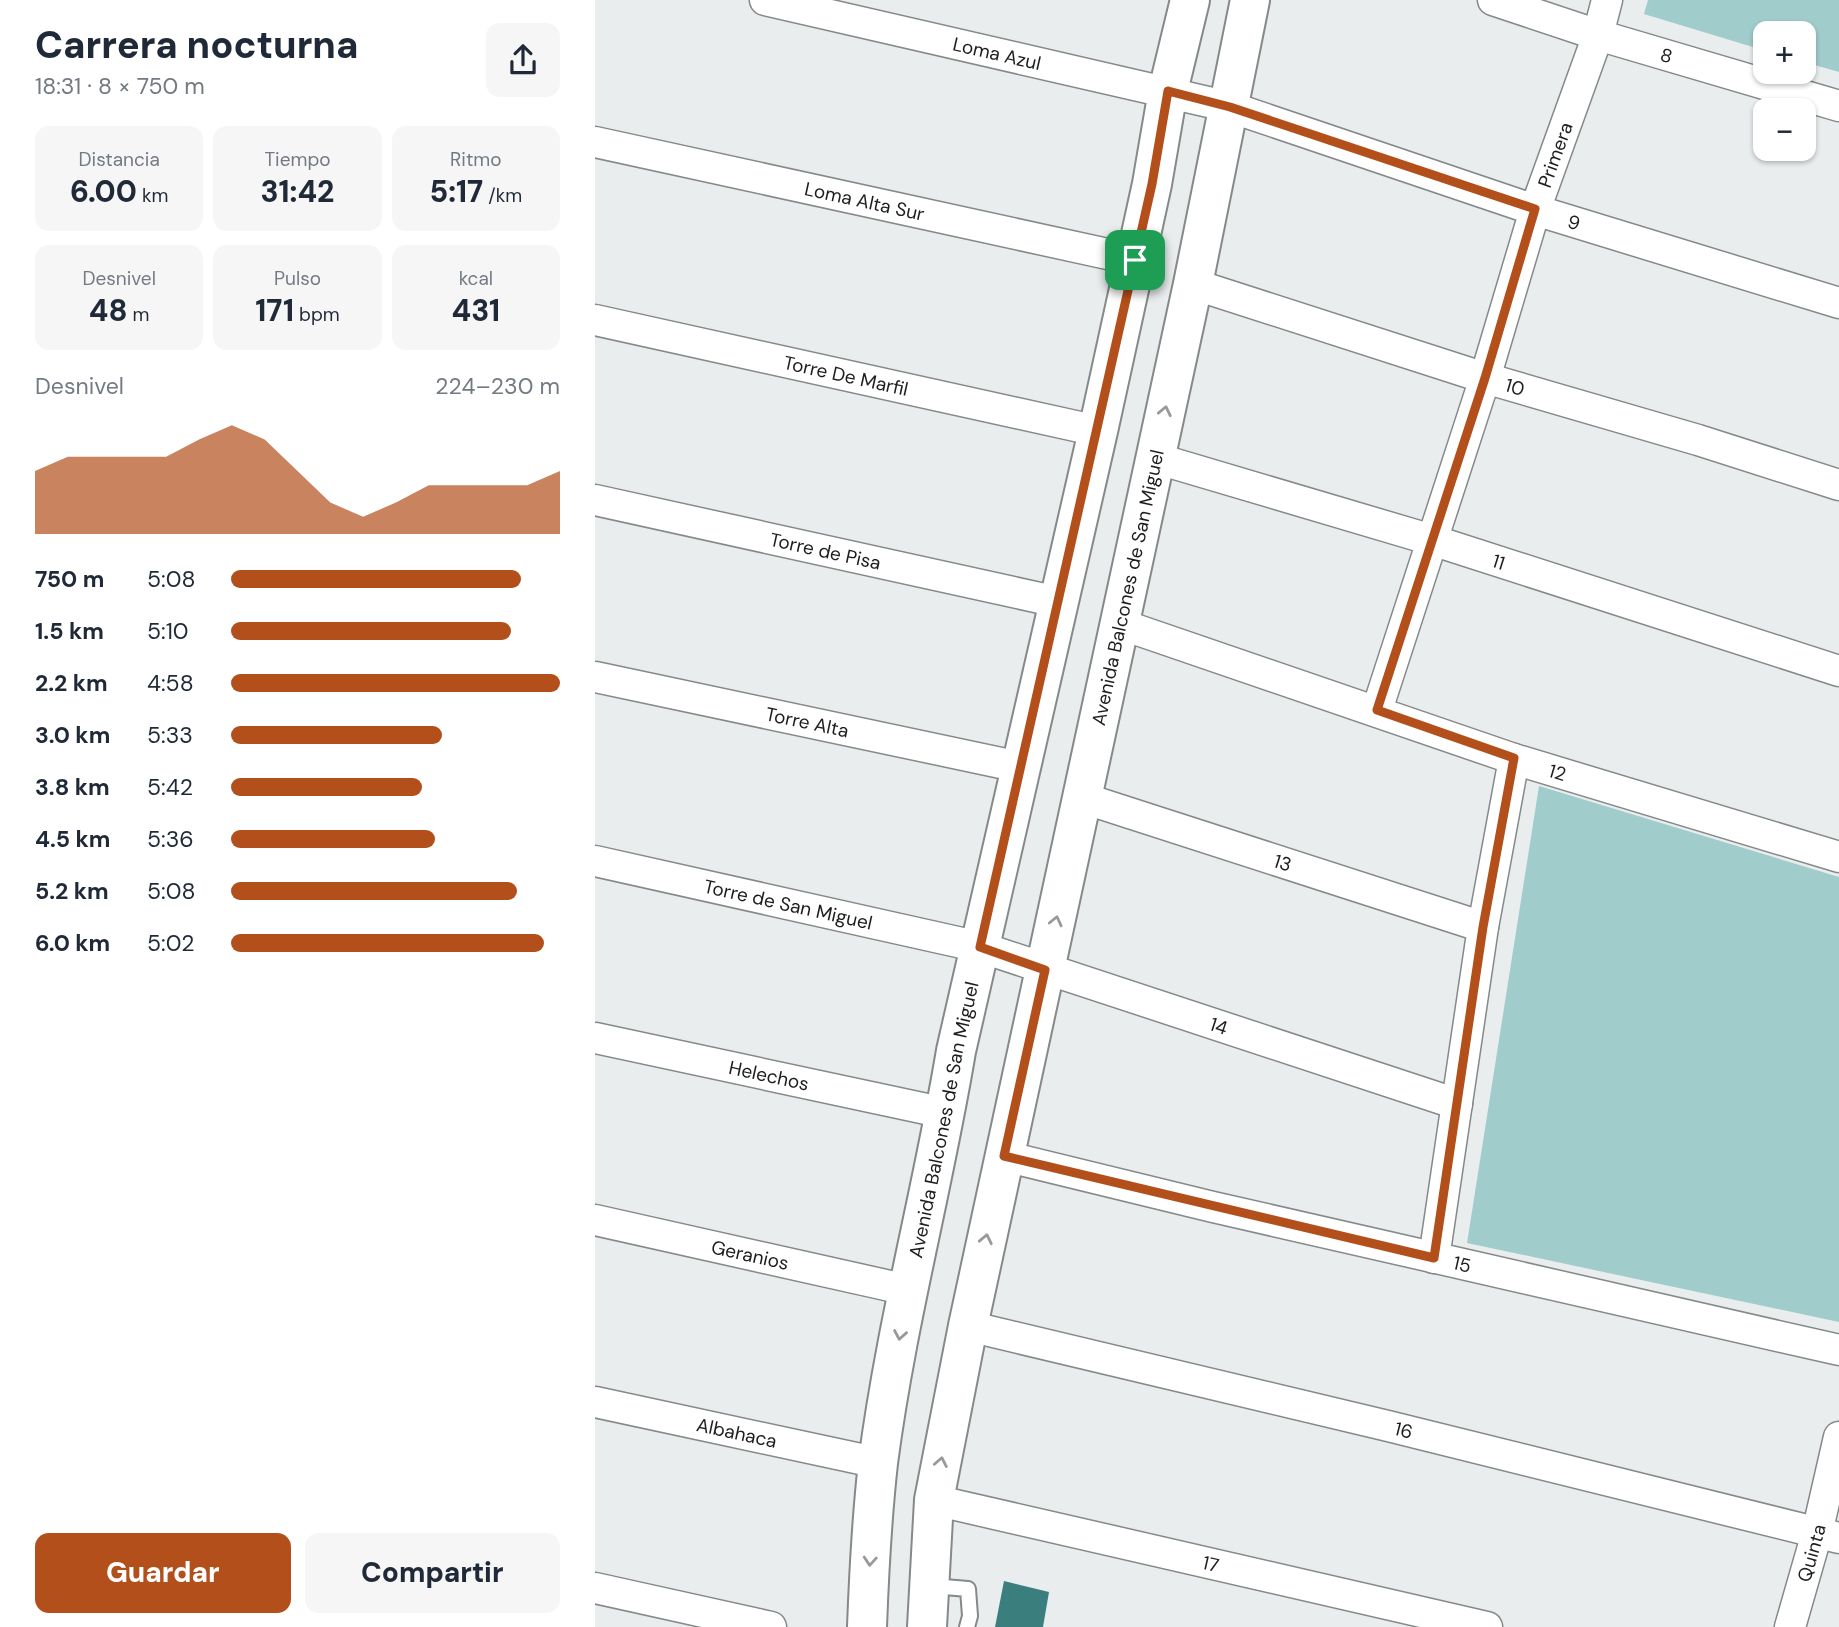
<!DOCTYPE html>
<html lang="es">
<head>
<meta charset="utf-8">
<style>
  body { margin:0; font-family:"DM Sans",sans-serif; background:#f6f6f7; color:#1f2937; height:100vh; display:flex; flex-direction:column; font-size:26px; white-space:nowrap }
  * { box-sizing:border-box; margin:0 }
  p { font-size:23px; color:#747a83 }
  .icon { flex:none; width:38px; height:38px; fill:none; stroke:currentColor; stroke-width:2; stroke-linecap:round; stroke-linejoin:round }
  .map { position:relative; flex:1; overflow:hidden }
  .panel { display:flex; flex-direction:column; background:#fff; width:595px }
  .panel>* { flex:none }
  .tools { position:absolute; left:1158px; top:21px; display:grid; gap:14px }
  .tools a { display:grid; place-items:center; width:63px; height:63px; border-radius:14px; background:#fff; box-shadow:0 2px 5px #0004; font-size:35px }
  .pin { position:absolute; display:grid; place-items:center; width:60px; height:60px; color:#fff; margin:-30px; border-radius:14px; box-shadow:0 4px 10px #0006 }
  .round { display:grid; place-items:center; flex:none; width:74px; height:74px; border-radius:14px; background:#f6f6f7 }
  .summary { display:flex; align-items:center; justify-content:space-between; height:119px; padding:0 35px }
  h1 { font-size:38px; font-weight:800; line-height:52px }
  .stats { display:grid; grid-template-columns:repeat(3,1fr); gap:10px; height:119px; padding:7px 35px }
  .stats div { display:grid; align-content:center; border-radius:14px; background:#f6f6f7; text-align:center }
  .stats b { font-size:30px; font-weight:800 }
  .stats small { font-size:19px; font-weight:400 }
  .stats p { font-size:19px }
  .chart { height:196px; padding:14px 35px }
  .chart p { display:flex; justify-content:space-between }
  .chart svg { width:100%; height:126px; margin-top:7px; fill:#b34f1b; opacity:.7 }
  .cta { display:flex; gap:14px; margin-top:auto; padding:14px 35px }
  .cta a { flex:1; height:80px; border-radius:14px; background:#b34f1b; color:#fff; font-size:28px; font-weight:800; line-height:80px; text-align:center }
  .cta a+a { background:#f6f6f7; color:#1f2937 }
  ul { padding:0 35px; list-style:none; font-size:23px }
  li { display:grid; grid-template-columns:112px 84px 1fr; align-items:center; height:52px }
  li i { height:18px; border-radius:9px; background:#b34f1b }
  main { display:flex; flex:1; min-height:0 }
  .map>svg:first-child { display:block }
</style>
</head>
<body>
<main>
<section class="panel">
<div class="summary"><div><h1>Carrera nocturna</h1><p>18:31 · 8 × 750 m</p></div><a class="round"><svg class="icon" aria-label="share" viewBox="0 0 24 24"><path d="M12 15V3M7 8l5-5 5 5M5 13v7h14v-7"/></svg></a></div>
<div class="stats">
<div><p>Distancia</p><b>6.00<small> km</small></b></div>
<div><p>Tiempo</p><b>31:42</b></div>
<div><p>Ritmo</p><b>5:17<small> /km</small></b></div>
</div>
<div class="stats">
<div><p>Desnivel</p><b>48<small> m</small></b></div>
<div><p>Pulso</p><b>171<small> bpm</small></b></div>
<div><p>kcal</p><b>431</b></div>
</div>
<div class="chart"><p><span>Desnivel</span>224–230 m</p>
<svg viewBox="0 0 160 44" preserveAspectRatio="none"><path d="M0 44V22L10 17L20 17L30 17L40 17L50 11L60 6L70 11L80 22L90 33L100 38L110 33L120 27L130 27L140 27L150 27L160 22V44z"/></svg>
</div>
<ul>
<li><b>750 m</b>5:08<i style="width:88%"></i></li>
<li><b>1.5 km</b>5:10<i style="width:85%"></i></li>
<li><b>2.2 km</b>4:58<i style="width:100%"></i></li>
<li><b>3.0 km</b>5:33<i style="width:64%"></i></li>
<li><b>3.8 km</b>5:42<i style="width:58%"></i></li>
<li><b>4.5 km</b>5:36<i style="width:62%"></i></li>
<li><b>5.2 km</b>5:08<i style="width:87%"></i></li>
<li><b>6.0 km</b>5:02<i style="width:95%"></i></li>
</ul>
<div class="cta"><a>Guardar</a><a>Compartir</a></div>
</section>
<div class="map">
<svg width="1244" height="1627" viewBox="0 0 1244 1627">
  <rect width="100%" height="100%" fill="#e9eded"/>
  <!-- green -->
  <path fill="#a0cdcc" d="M1053,0h191v72l-35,-10v-29h-38v18l-122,-37z
    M944,786l300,91v445l-372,-79z"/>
  <!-- building -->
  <path fill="#3a7f7e" d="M409,1581l45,11 -6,35h-48z"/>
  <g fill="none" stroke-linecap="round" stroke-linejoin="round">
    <!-- lane casing -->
    <g stroke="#858989" stroke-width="18">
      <path id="lane" d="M337,1586l36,3 2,27 -3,11"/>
    </g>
    <!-- street casing -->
    <g stroke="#858989" stroke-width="33">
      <g id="street">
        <path id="s1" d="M170,0l465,107 305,103 304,93"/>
        <path id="s2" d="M898,0l105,35 241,71"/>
        <path id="s3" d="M0,142l540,118"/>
        <path id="s4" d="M598,284l292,94 213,62 141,45"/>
        <path id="s5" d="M0,320l503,111"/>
        <path id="s6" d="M560,458l277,82 407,131"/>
        <path id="s7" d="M0,500l463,102"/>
        <path id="s8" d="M525,624l394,135 325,98"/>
        <path id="s9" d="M0,677l425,90"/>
        <path id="s10" d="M782,710l108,-332 50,-168 63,-175 9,-35"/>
        <path id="s11" d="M488,798l400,129"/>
        <path id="s12" d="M0,861l385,86 477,157"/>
        <path id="s13" d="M0,1038l350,75"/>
        <path id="s14" d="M409,1156l209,51 626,143"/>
        <path id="s15" d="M0,1220l313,70"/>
        <path d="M839,1258l49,-331 31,-168"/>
        <path id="s16" d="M373,1326l420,100 451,112"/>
        <path id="s17" d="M0,1402l284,61"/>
        <path id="s18" d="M339,1500l553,127"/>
        <path d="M0,1588l176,39"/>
        <path id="s19" d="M1195,1627l27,-94 22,-96"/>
      </g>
    </g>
    <!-- secondary casing -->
    <g stroke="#858989" stroke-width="42">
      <g id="secondary">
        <path id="s20" d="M272,1627c2,-55 5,-110 11,-164 18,-139 55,-274 78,-412l142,-620 54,-247 16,-93 22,-91"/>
        <path id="s21" d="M332,1627l7,-127 34,-174 225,-1042 57,-284"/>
      </g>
    </g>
    <!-- lane -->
    <use href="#lane" stroke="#fff" stroke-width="14"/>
    <!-- street -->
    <use href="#street" stroke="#fff" stroke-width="30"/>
    <!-- secondary -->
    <use href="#secondary" stroke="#fff" stroke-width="38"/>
  </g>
  <!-- one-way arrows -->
  <defs><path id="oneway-chevron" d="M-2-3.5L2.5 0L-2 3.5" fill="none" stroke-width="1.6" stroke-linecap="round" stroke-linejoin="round" transform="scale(1.75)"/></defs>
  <g stroke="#999">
    <use href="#oneway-chevron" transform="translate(570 411) rotate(-78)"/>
    <use href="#oneway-chevron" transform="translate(461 921) rotate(-77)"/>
    <use href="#oneway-chevron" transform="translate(391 1239) rotate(-78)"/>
    <use href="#oneway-chevron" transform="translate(305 1335) rotate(100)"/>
    <use href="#oneway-chevron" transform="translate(346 1462) rotate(-79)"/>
    <use href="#oneway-chevron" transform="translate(275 1561) rotate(94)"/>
  </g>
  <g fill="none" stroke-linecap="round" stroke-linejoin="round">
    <!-- route casing -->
    <g stroke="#fff" stroke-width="14">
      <path id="route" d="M573,91l62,16 305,102 -50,169 -108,332 137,48 -31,169 -49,331 -430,-102 41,-186 -65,-23 172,-763z"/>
    </g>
    <!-- route -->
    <use href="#route" stroke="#b34f1b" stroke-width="9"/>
  </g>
  <g text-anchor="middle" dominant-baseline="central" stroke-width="5" stroke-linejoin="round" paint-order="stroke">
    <!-- street labels -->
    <g font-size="19" fill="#1c1d1d" stroke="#fff">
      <text stroke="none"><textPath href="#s1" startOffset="238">Loma Azul</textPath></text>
      <text stroke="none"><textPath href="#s2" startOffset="182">8</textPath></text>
      <text stroke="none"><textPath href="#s10" startOffset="583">Primera</textPath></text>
      <text stroke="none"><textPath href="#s3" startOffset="276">Loma Alta Sur</textPath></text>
      <text stroke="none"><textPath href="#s1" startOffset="840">9</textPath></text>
      <text stroke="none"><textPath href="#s5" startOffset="257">Torre De Marfil</textPath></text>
      <text stroke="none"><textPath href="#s4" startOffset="338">10</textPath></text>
      <text stroke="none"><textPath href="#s7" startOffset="236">Torre de Pisa</textPath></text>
      <text stroke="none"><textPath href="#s6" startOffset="359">11</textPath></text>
      <text stroke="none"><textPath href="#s21" startOffset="1060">Avenida Balcones de San Miguel</textPath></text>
      <text stroke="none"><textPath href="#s9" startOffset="217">Torre Alta</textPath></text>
      <text stroke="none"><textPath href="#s8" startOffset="462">12</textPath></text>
      <text stroke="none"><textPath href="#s11" startOffset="210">13</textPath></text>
      <text stroke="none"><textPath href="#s12" startOffset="198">Torre de San Miguel</textPath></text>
      <text stroke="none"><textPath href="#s12" startOffset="646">14</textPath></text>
      <text stroke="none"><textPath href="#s13" startOffset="178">Helechos</textPath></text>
      <text stroke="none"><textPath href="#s20" startOffset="514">Avenida Balcones de San Miguel</textPath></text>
      <text stroke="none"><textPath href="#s15" startOffset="159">Geranios</textPath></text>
      <text stroke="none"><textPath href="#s14" startOffset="471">15</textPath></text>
      <text stroke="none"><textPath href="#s16" startOffset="448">16</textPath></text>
      <text stroke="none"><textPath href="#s17" startOffset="145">Albahaca</textPath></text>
      <text stroke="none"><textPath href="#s19" startOffset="77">Quinta</textPath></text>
      <text stroke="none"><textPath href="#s18" startOffset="284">17</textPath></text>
    </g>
  </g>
</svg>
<div class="tools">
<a>+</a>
<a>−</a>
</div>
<div class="pin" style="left:540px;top:260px;background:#1e9e55"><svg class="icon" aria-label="arrive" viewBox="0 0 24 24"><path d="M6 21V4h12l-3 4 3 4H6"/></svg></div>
</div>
</main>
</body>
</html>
